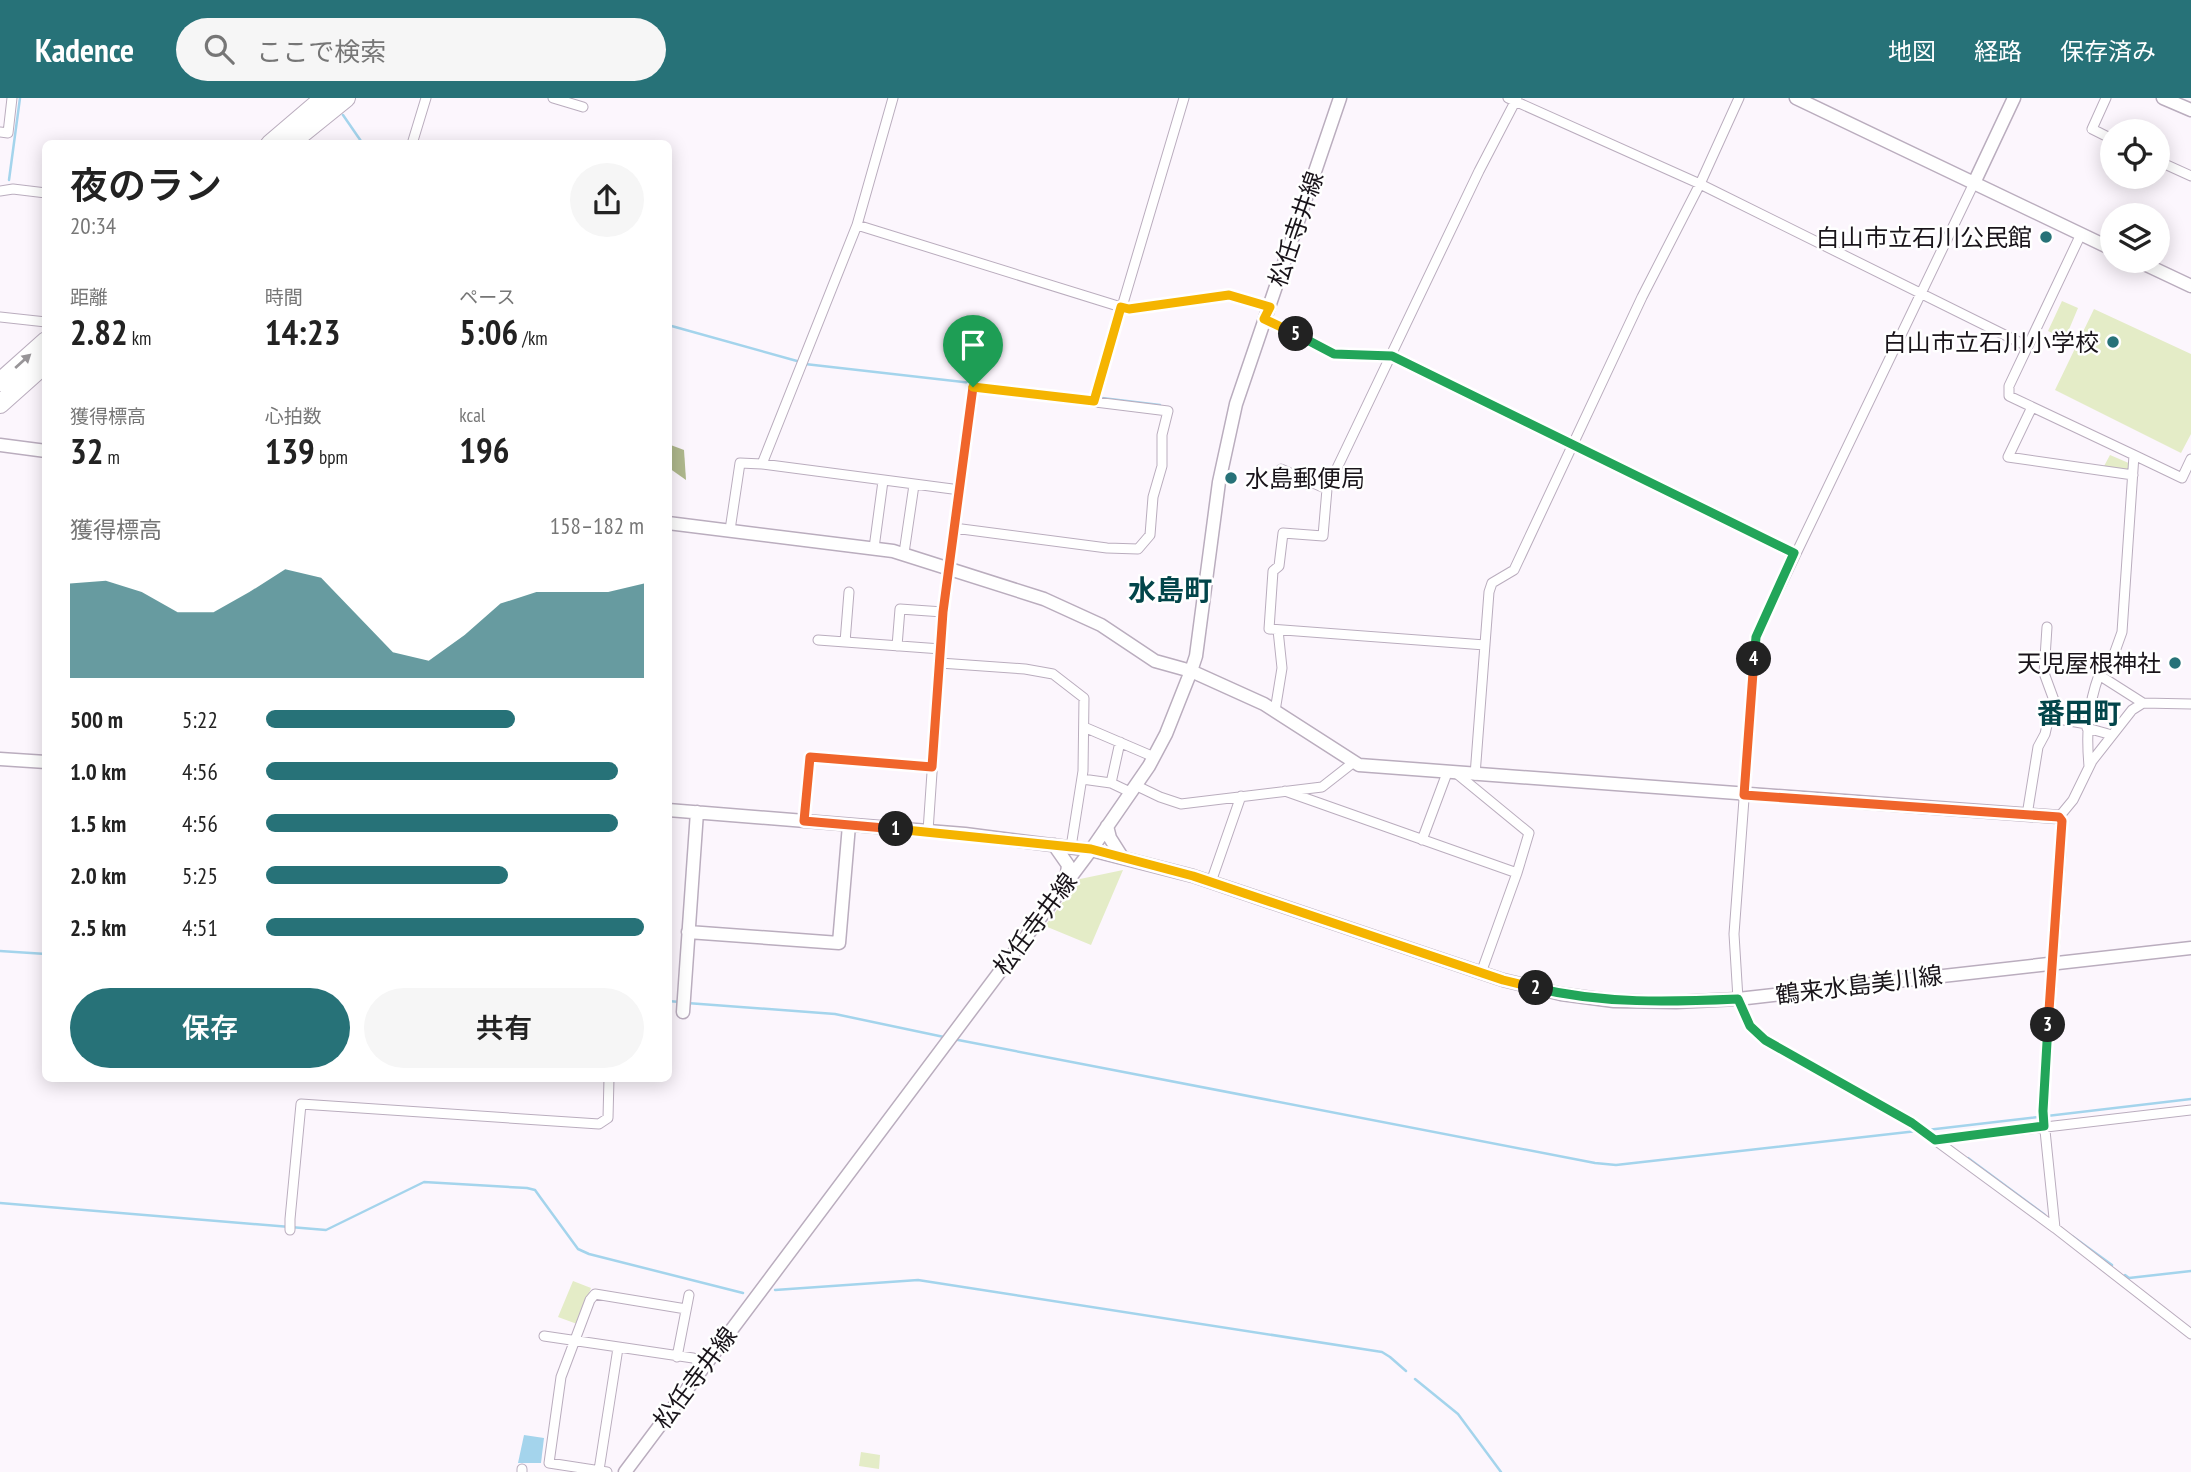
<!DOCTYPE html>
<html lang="ja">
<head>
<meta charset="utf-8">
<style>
  body { margin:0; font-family:"PT Sans Narrow","Noto Sans JP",sans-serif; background:#f6f6f6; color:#222; height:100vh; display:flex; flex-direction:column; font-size:26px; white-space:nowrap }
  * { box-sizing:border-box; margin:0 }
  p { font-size:23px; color:#767676 }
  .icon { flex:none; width:38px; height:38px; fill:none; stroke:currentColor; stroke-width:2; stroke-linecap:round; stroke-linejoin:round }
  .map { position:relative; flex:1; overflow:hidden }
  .drawer { position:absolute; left:42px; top:42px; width:630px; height:942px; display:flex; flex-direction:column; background:#fff; border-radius:10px; box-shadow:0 4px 18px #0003 }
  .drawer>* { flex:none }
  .tools { position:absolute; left:2100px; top:21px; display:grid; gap:14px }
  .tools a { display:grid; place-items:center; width:70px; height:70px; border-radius:50%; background:#fff; box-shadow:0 4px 18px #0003; font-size:35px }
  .pin { position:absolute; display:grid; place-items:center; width:60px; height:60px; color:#fff; margin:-72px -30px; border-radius:50% 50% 50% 0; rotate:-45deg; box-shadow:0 0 7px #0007 }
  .pin .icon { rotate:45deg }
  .km { position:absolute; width:35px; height:35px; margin:-18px; border-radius:50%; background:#222; color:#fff; font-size:19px; line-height:35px; text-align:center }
  .round { display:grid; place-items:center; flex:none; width:74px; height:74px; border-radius:37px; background:#f6f6f6 }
  .head { display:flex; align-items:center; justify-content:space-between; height:119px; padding:0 28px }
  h1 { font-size:38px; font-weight:600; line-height:52px }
  .stats { display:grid; grid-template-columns:repeat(3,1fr); gap:10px; height:119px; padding:7px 28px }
  .stats div { display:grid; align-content:center }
  .stats b { font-size:35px; font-weight:600 }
  .stats small { font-size:19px; font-weight:400 }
  .stats p { font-size:19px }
  .chart { height:196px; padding:14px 28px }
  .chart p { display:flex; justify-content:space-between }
  .chart svg { width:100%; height:126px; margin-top:7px; fill:#277278; opacity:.7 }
  .primary-button { display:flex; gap:14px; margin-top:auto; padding:14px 28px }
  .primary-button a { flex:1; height:80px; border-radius:42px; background:#277278; color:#fff; font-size:28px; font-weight:600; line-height:80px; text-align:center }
  .primary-button a+a { background:#f6f6f6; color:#222 }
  ul { padding:0 28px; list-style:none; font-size:23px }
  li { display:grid; grid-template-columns:112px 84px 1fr; align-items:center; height:52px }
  li i { height:18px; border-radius:9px; background:#277278 }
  header { display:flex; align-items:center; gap:42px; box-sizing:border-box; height:98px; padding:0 35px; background:#277278; color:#fff }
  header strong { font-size:33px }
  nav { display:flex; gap:38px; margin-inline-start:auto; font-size:24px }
  .search { width:490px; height:63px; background:#f6f6f6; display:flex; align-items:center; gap:18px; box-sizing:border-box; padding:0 24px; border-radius:38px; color:#767676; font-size:26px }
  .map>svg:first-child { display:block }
</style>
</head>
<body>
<header>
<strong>Kadence</strong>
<div class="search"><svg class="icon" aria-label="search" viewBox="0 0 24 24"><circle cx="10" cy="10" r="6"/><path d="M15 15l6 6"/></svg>ここで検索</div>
<nav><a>地図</a><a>経路</a><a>保存済み</a></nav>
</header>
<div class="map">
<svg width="2191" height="1374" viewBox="0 0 2191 1374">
  <rect width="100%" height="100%" fill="#fcf6fd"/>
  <!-- green -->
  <path fill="#e4ecc7" d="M2062,203l16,7 -13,31 -17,-8z
    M2094,211l97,45v80l-10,19 -126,-63z
    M2110,357l21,9 -1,8 -27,-4z
    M1123,772l-32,75 -46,-19 35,-47z
    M573,1183l18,7 -14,36 -19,-7z
    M861,1354l19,3 -1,14 -20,-3z"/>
  <!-- forest -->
  <path fill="#afb88d" d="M668,346l16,6 2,30 -17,-12z"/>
  <!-- water -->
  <path fill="#a4d4ec" d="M524,1337l20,3 -3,25h-23z"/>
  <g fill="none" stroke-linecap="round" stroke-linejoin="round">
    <!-- stream -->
    <path stroke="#a4d4ec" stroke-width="2.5" d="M343,17l20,29
      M9,82l11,-82
      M668,227l129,36
      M805,266l254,29
      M1102,300l58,7
      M0,853l46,3
      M668,903l12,1
      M687,905l148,11 109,23
      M953,941l642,124 21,2 301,-34
      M1927,1032l264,-31
      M1968,1060l77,57
      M0,1105l326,27 98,-48 103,6 8,2 5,7 38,52 11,5 154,39
      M2072,1138l40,29
      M2125,1177l4,3 62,-7
      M775,1192l143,-10 464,72 8,5 16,14
      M1415,1281l43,35 43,58"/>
    <!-- street casing -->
    <g stroke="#baadbe" stroke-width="11">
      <path id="street" d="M553,0l30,9
        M1508,0l192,86 327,162
        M2106,0l-14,31 20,10
        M0,34l8,1 4,-35
        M412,46l14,-46
        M2158,63l33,15
        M1974,85l-218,454 -22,297 4,65 12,27 15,14 147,83 143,105 136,106
        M0,93l13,-2 33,4
        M857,127l264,82 8,2 100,-14 41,12
        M2081,136l-72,152v10l125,59 -12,177 -9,25 -14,18 44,28
        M0,219l46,5
        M1264,221l70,35 58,2 402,197
        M1094,303l90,-303
        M2032,309l-24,50 125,18
        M2134,357l48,23 9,-19
        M762,366l198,26
        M1281,371l46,20
        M730,432l10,-67 22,1 95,-239 36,-127
        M874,450l9,-67
        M904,455l10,-68
        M818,542l123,9
        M845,544l4,-50
        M1485,547l-216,-16 4,-58 6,-5 4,-33 40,3 4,-47 152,-318 38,-73
        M897,548l3,-37 43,3
        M940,565l85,6 28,5 31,24 -1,73 -12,76
        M1275,613l7,-43 -4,-38
        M2052,620l35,6
        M1084,629l70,30
        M2087,630l25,7
        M2089,668c-3,-33 -1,-61 10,-91
        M1475,677l14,-183 3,-9 22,-13 128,-273 58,-113 39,-86
        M1082,681l29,4 19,9
        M1111,685l9,-41
        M1135,687l25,12 21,7 141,-17 32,-25
        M1285,693l232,82 12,-40 -73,-60
        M2027,717l11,-68 7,-13 3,-13 4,-3 3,-15 -11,-30 3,-46
        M804,723l6,-64 122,10
        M928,733l15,-219 30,-225 195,24 -6,24v31l-9,31 -3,38 -12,14 -31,-1 -153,-20
        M1422,742l25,-67
        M1211,784l30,-86
        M1481,875l36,-100
        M1935,1042l256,-30
        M2055,1130l-12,-117 18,-259 1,-31 -3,-4 14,-17 19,-39 40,-51 11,-7 48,1
        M290,1132v-11l11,-115 298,20 9,-6 1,-40
        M544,1238l149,22 11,7
        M677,1259l12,-62
        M522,1371v3
        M599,1372l19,-122
        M607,1374l-58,-9 12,-86 29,-77 5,-6 91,15"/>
    </g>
    <!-- secondary casing -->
    <g stroke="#baadbe" stroke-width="15">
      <path id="secondary" d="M1796,0l316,151
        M2163,0l28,12
        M1974,85l40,-85
        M2138,163l53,25
        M0,347l46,6
        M668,425l225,28 151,48 57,26 54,36 36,10 73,33 95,61 700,52
        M0,661l46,3
        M668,712l297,24 126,16 102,26 310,104 58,14 53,7 62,1 62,-3 453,-51
        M1107,728l3,12 12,19
        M1054,747l14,20 -2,18
        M688,834l151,11 10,-118
        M683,914l14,-200
        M625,1374l466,-622 58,-84 17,-32 25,-63 5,-15 23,-174 17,-78 104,-306"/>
    </g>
    <!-- highway casing -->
    <g stroke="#baadbe" stroke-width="20">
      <path id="highway" d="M270,46l54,-46
        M289,46l57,-46
        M0,284l46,-41
        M0,306l46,-41"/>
    </g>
    <!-- street -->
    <use href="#street" stroke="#fff" stroke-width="9"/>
    <!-- secondary -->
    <use href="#secondary" stroke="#fff" stroke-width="12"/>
    <!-- highway -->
    <use href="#highway" stroke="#fff" stroke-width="18"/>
  </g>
  <!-- one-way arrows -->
  <defs><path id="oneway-solid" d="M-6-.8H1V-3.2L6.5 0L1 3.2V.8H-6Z" transform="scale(1.75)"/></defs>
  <use fill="#989598" href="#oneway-solid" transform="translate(23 263) rotate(-42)"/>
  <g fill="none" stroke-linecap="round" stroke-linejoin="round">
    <!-- split-1 casing -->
    <g stroke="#fff" stroke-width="14">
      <path id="split-1" d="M896,731l-92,-8 6,-64 122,10 11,-155 30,-225"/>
    </g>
    <!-- split-2 casing -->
    <g stroke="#fff" stroke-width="14">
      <path id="split-2" d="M896,731l195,20 102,27 310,104 33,8"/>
    </g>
    <!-- split-3 casing -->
    <g stroke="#fff" stroke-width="14">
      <path id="split-3" d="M1536,890c67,16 134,14 202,11l12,27 15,14 147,83 23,17 109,-14 -1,-15 5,-86"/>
    </g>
    <!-- split-4 casing -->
    <g stroke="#fff" stroke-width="14">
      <path id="split-4" d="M1754,561l-10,136 315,22 3,4 -14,204"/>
    </g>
    <!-- split-5 casing -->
    <g stroke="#fff" stroke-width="14">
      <path id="split-5" d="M1296,236l38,20 58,2 402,197 -38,84 -2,22"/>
    </g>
    <!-- split-6 casing -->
    <g stroke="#fff" stroke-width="14">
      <path id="split-6" d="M973,289l121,14 27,-94 8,2 100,-14 41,12 -6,12 32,15"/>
    </g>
    <!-- split-1 -->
    <use href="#split-1" stroke="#f0652b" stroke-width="9"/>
    <!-- split-2 -->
    <use href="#split-2" stroke="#f5b400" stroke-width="9"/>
    <!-- split-3 -->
    <use href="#split-3" stroke="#22a559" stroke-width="9"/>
    <!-- split-4 -->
    <use href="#split-4" stroke="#f0652b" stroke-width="9"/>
    <!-- split-5 -->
    <use href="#split-5" stroke="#22a559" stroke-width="9"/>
    <!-- split-6 -->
    <use href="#split-6" stroke="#f5b400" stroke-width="9"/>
  </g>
  <!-- markers -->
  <g fill="#277278" stroke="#fff" stroke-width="2.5">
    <circle cx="2046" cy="139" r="7"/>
    <circle cx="2113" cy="244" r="7"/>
    <circle cx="1231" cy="380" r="7"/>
    <circle cx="2175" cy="565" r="7"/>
  </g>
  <g text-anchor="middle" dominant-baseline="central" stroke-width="5" stroke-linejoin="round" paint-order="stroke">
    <!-- street labels -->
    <g font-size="24" fill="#19141a" stroke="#fff">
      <text transform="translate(1296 131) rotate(-71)">松任寺井線</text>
      <text transform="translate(1035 826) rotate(-53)">松任寺井線</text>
      <text transform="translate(1859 887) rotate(-7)">鶴来水島美川線</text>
      <text transform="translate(695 1280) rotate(-53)">松任寺井線</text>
    </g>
    <!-- poi labels -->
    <g font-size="24" fill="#19141a" stroke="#fff" text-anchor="end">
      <text x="2032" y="139">白山市立石川公民館</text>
      <text x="2099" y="244">白山市立石川小学校</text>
      <text x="1245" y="380" text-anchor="start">水島郵便局</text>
      <text x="2161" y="565">天児屋根神社</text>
    </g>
    <!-- quarter labels -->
    <g font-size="28" font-weight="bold" fill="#02454a" stroke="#fff">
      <text x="1170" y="491">水島町</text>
      <text x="2079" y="614">番田町</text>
    </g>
  </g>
</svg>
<div class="tools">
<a><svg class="icon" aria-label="locate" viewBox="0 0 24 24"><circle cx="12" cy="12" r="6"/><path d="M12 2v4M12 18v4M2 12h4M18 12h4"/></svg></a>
<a><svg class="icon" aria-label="layers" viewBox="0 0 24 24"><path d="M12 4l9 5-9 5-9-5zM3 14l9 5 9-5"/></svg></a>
</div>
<div class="pin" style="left:973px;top:289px;background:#1e9e55"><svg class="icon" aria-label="arrive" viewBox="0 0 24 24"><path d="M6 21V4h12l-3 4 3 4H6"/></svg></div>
<b class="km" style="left:896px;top:731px">1</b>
<b class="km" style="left:1536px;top:890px">2</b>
<b class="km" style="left:2048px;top:927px">3</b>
<b class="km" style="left:1754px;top:561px">4</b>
<b class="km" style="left:1296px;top:236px">5</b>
<section class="drawer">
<div class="head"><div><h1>夜のラン</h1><p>20:34</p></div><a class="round"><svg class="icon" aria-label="share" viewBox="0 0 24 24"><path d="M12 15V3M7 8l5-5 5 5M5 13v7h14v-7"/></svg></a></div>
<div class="stats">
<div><p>距離</p><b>2.82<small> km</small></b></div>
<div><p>時間</p><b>14:23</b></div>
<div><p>ペース</p><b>5:06<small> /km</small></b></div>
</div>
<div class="stats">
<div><p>獲得標高</p><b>32<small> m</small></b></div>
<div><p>心拍数</p><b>139<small> bpm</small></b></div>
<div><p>kcal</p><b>196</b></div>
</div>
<div class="chart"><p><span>獲得標高</span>158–182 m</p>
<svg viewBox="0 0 160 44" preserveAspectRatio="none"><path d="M0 44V11L10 10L20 14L30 21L40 21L50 14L60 6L70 9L80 22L90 35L100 38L110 29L120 18L130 14L140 14L150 14L160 11V44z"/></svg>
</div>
<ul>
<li><b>500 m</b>5:22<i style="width:66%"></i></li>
<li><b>1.0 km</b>4:56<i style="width:93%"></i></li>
<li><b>1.5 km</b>4:56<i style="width:93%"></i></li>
<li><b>2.0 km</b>5:25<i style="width:64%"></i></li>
<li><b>2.5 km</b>4:51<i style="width:100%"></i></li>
</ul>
<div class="primary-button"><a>保存</a><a>共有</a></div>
</section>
</div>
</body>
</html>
